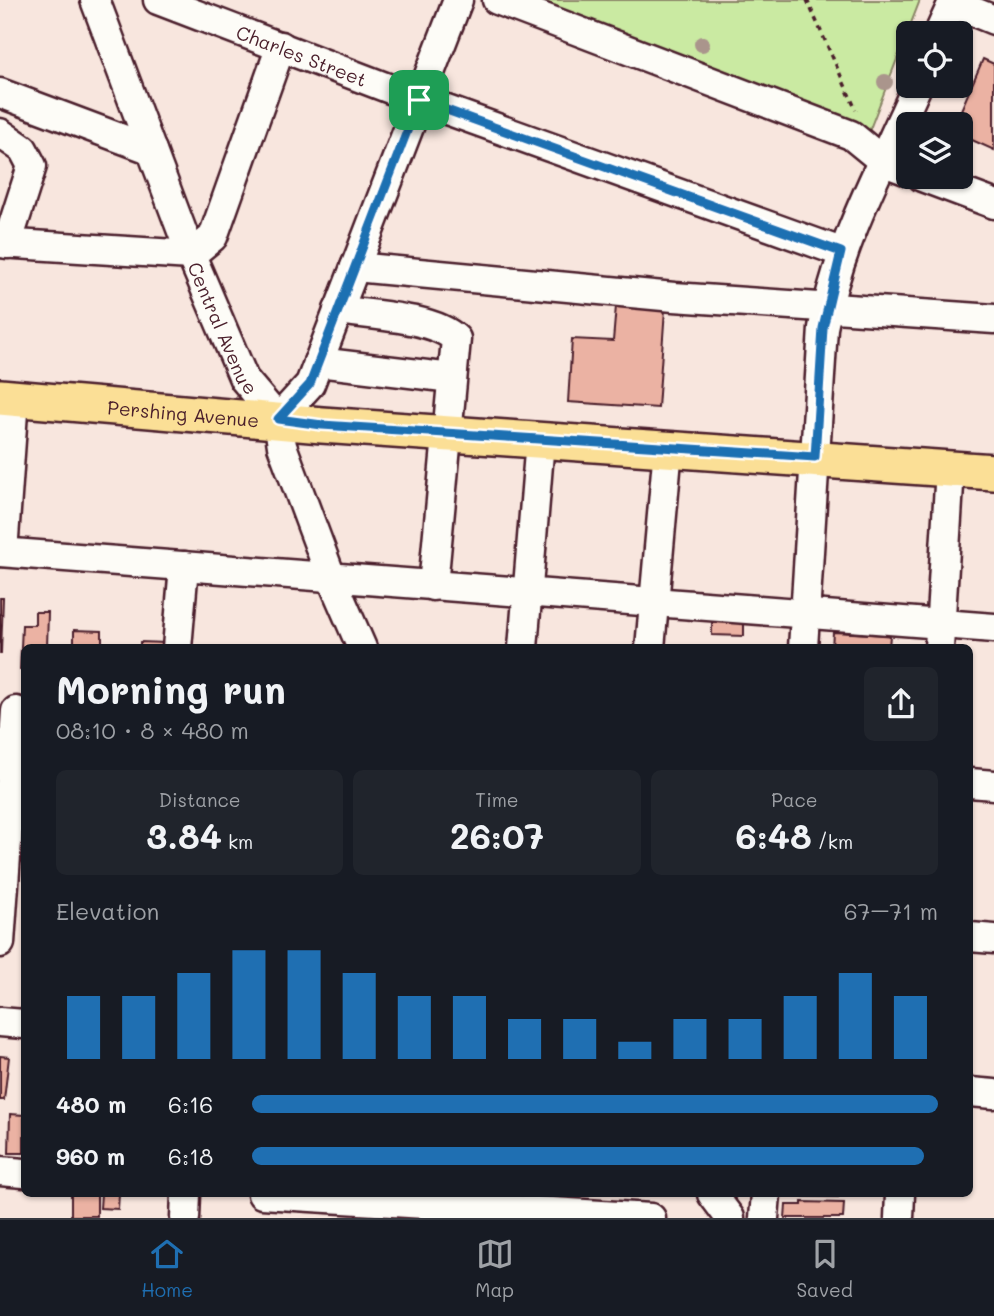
<!DOCTYPE html>
<html lang="en">
<head>
<meta charset="utf-8">
<style>
  body { margin:0; font-family:Mali,sans-serif; background:#20242c; color:#f1f3f6; height:100vh; display:flex; flex-direction:column; font-size:26px; white-space:nowrap }
  * { box-sizing:border-box; margin:0 }
  p { font-size:23px; color:#9ea1a6 }
  .icon { flex:none; width:38px; height:38px; fill:none; stroke:currentColor; stroke-width:2; stroke-linecap:round; stroke-linejoin:round }
  .map { position:relative; flex:1; overflow:hidden }
  .sheet { position:absolute; left:21px; top:644px; width:952px; height:553px; display:flex; flex-direction:column; background:#171b24; border-radius:10px; box-shadow:0 2px 5px #0004 }
  .sheet>* { flex:none }
  .buttons { position:absolute; left:896px; top:21px; display:grid; gap:14px }
  .buttons a { display:grid; place-items:center; width:77px; height:77px; border-radius:10px; background:#171b24; box-shadow:0 2px 5px #0004; font-size:35px }
  .pin { position:absolute; display:grid; place-items:center; width:60px; height:60px; color:#fff; margin:-30px; border-radius:14px; box-shadow:0 4px 10px #0006 }
  .round { display:grid; place-items:center; flex:none; width:74px; height:74px; border-radius:10px; background:#20242c }
  .head { display:flex; align-items:center; justify-content:space-between; height:119px; padding:0 35px }
  h1 { font-size:38px; font-weight:800; line-height:52px }
  .stats { display:grid; grid-template-columns:repeat(3,1fr); gap:10px; height:119px; padding:7px 35px }
  .stats div { display:grid; align-content:center; border-radius:10px; background:#20242c; text-align:center }
  .stats b { font-size:35px; font-weight:800 }
  .stats small { font-size:19px; font-weight:400 }
  .stats p { font-size:19px }
  .chart { height:196px; padding:14px 35px }
  .chart p { display:flex; justify-content:space-between }
  .chart svg { width:100%; height:126px; margin-top:7px; stroke:#1f6fb2; stroke-width:6 }
  ul { padding:0 35px; list-style:none; font-size:23px }
  li { display:grid; grid-template-columns:112px 84px 1fr; align-items:center; height:52px }
  li i { height:18px; border-radius:9px; background:#1f6fb2 }
  .dock { display:flex; justify-content:space-around; align-items:center; height:98px; border-top:2px solid #363941; background:#171b24; font-size:19px; color:#9ea1a6 }
  .dock a { display:grid; justify-items:center; gap:4px }
  .dock .on { color:#1f6fb2 }
  .map>svg:first-child { display:block }
</style>
</head>
<body>
<div class="map">
<svg width="994" height="1218" viewBox="0 0 994 1218">
  <rect width="100%" height="100%" fill="#f8e6de"/>
  <filter id="ink" filterUnits="userSpaceOnUse"><feTurbulence type="fractalNoise" baseFrequency=".0143" numOctaves="2"/><feDisplacementMap in="SourceGraphic" scale="14" xChannelSelector="R" yChannelSelector="G"/><feConvolveMatrix kernelMatrix="1 2 1 2 8 2 1 2 1" color-interpolation-filters="sRGB"/></filter>
  <g filter="url(#ink)">
    <!-- green -->
    <path fill="#caeaa2" stroke="#8a8466" stroke-width="2" d="M520,0h400l-52,134z"/>
    <!-- building -->
    <path fill="#ebb2a3" stroke="#4a1f2b" stroke-width="2" d="M983,59l11,5v86l-33,-15v-11h-6z
      M616,306l49,3 -7,99 -90,-6 4,-63 41,2z
      M0,598h3l-2,55h-1z
      M35,612h13l-1,36h-23v22h-4l2,-45h13z
      M712,615l32,1v20l-32,-1z
      M74,630l28,1v17h-28z
      M833,632l57,3 -1,13h-57z
      M140,642l26,1 -1,5h-25z
      M0,1056l9,1 -5,43h-4z
      M10,1114l14,1v38h-15z
      M71,1194h26v22h-26z
      M101,1194h18l-1,15 -18,-1z
      M789,1194h49v3l-49,-1z
      M802,1202l42,1 -1,15h-58l1,-13h16z"/>
    <g fill="none" stroke-linecap="round" stroke-linejoin="round">
      <!-- minor casing -->
      <g stroke="#4a1f2b" stroke-width="33">
        <g id="minor">
          <path id="s1" d="M95,0l96,255 53,124 34,40 4,27 49,131 31,71"/>
          <path id="s2" d="M158,0l261,100 422,152"/>
          <path d="M497,0l354,135 33,27 24,9"/>
          <path d="M952,3l42,17"/>
          <path d="M939,33l15,-33"/>
          <path d="M0,93l152,57"/>
          <path d="M0,133l23,16 9,17 -25,78"/>
          <path d="M922,177l72,27"/>
          <path d="M0,243l191,12 22,-18 68,-191"/>
          <path d="M355,267l319,30 320,22"/>
          <path d="M338,310c31,5 96,7 118,29l-23,247"/>
          <path d="M318,362l134,16"/>
          <path d="M278,419l32,-35 148,-384"/>
          <path d="M0,552l994,76"/>
          <path d="M3,552l11,-154"/>
          <path d="M177,648l7,-82"/>
          <path d="M523,648l17,-208"/>
          <path d="M650,648l18,-200"/>
          <path d="M803,648l20,-320c16,-86 59,-163 94,-242"/>
          <path d="M939,648l11,-179"/>
          <path d="M970,783l24,2"/>
          <path d="M970,937l24,2"/>
          <path d="M0,943l16,-232"/>
          <path d="M0,1022l24,2"/>
          <path d="M970,1092l24,2"/>
          <path d="M0,1171l24,2"/>
          <path d="M262,1194l389,24"/>
          <path d="M712,1194l18,24"/>
          <path d="M185,1218l1,-24"/>
          <path d="M764,1218l2,-24"/>
          <path d="M899,1218l1,-24"/>
        </g>
      </g>
      <!-- major casing -->
      <g stroke="#4a1f2b" stroke-width="40">
        <g id="major">
          <path id="s3" d="M0,397l322,28 672,47"/>
        </g>
      </g>
      <!-- path -->
      <path stroke="#4a1f2b" stroke-width="3.5" stroke-dasharray="5 5" stroke-linecap="butt" d="M807,0l49,110"/>
      <!-- minor -->
      <use href="#minor" stroke="#fdfcf7" stroke-width="28"/>
      <!-- major -->
      <use href="#major" stroke="#fbdf96" stroke-width="35"/>
    </g>
    <!-- trees -->
    <g fill="#aa958c">
      <circle cx="702" cy="44" r="8"/>
      <circle cx="885" cy="82" r="8"/>
    </g>
  </g>
  <g fill="none" stroke-linecap="round" stroke-linejoin="round" filter="url(#ink)">
    <!-- route casing -->
    <g stroke="#fff" stroke-width="14">
      <path id="route" d="M419,100l422,152 -18,76 -8,129 -493,-32 -44,-6 32,-35z"/>
    </g>
    <!-- route -->
    <use href="#route" stroke="#1f6fb2" stroke-width="9"/>
  </g>
  <g text-anchor="middle" dominant-baseline="central" stroke-width="6" stroke-linejoin="round" paint-order="stroke">
    <!-- street labels -->
    <g font-size="19" fill="#4a1f2b" stroke="#fdfcf7">
      <text stroke="none"><textPath href="#s2" startOffset="154">Charles Street</textPath></text>
      <text stroke="none"><textPath href="#s1" startOffset="352">Central Avenue</textPath></text>
      <text stroke="none"><textPath href="#s3" startOffset="184">Pershing Avenue</textPath></text>
    </g>
  </g>
</svg>
<div class="buttons">
<a><svg class="icon" aria-label="locate" viewBox="0 0 24 24"><circle cx="12" cy="12" r="6"/><path d="M12 2v4M12 18v4M2 12h4M18 12h4"/></svg></a>
<a><svg class="icon" aria-label="layers" viewBox="0 0 24 24"><path d="M12 4l9 5-9 5-9-5zM3 14l9 5 9-5"/></svg></a>
</div>
<div class="pin" style="left:419px;top:100px;background:#1e9e55"><svg class="icon" aria-label="arrive" viewBox="0 0 24 24"><path d="M6 21V4h12l-3 4 3 4H6"/></svg></div>
<section class="sheet">
<div class="head"><div><h1>Morning run</h1><p>08:10 · 8 × 480 m</p></div><a class="round"><svg class="icon" aria-label="share" viewBox="0 0 24 24"><path d="M12 15V3M7 8l5-5 5 5M5 13v7h14v-7"/></svg></a></div>
<div class="stats">
<div><p>Distance</p><b>3.84<small> km</small></b></div>
<div><p>Time</p><b>26:07</b></div>
<div><p>Pace</p><b>6:48<small> /km</small></b></div>
</div>
<div class="chart"><p><span>Elevation</span>67–71 m</p>
<svg viewBox="0 0 160 44" preserveAspectRatio="none"><path d="M5 44V22M15 44V22M25 44V14M35 44V6M45 44V6M55 44V14M65 44V22M75 44V22M85 44V30M95 44V30M105 44V38M115 44V30M125 44V30M135 44V22M145 44V14M155 44V22"/></svg>
</div>
<ul>
<li><b>480 m</b>6:16<i style="width:100%"></i></li>
<li><b>960 m</b>6:18<i style="width:98%"></i></li>
</ul>
</section>
</div>
<nav class="dock">
<a class="on"><svg class="icon" aria-label="home" viewBox="0 0 24 24"><path d="M3 11l9-7 9 7M6 9v11h12V9"/></svg>Home</a>
<a><svg class="icon" aria-label="map" viewBox="0 0 24 24"><path d="M3 6l6-2 6 2 6-2v14l-6 2-6-2-6 2zM9 4v14M15 6v14"/></svg>Map</a>
<a><svg class="icon" aria-label="saved" viewBox="0 0 24 24"><path d="M7 4h10v16l-5-4-5 4z"/></svg>Saved</a>
</nav>
</body>
</html>
